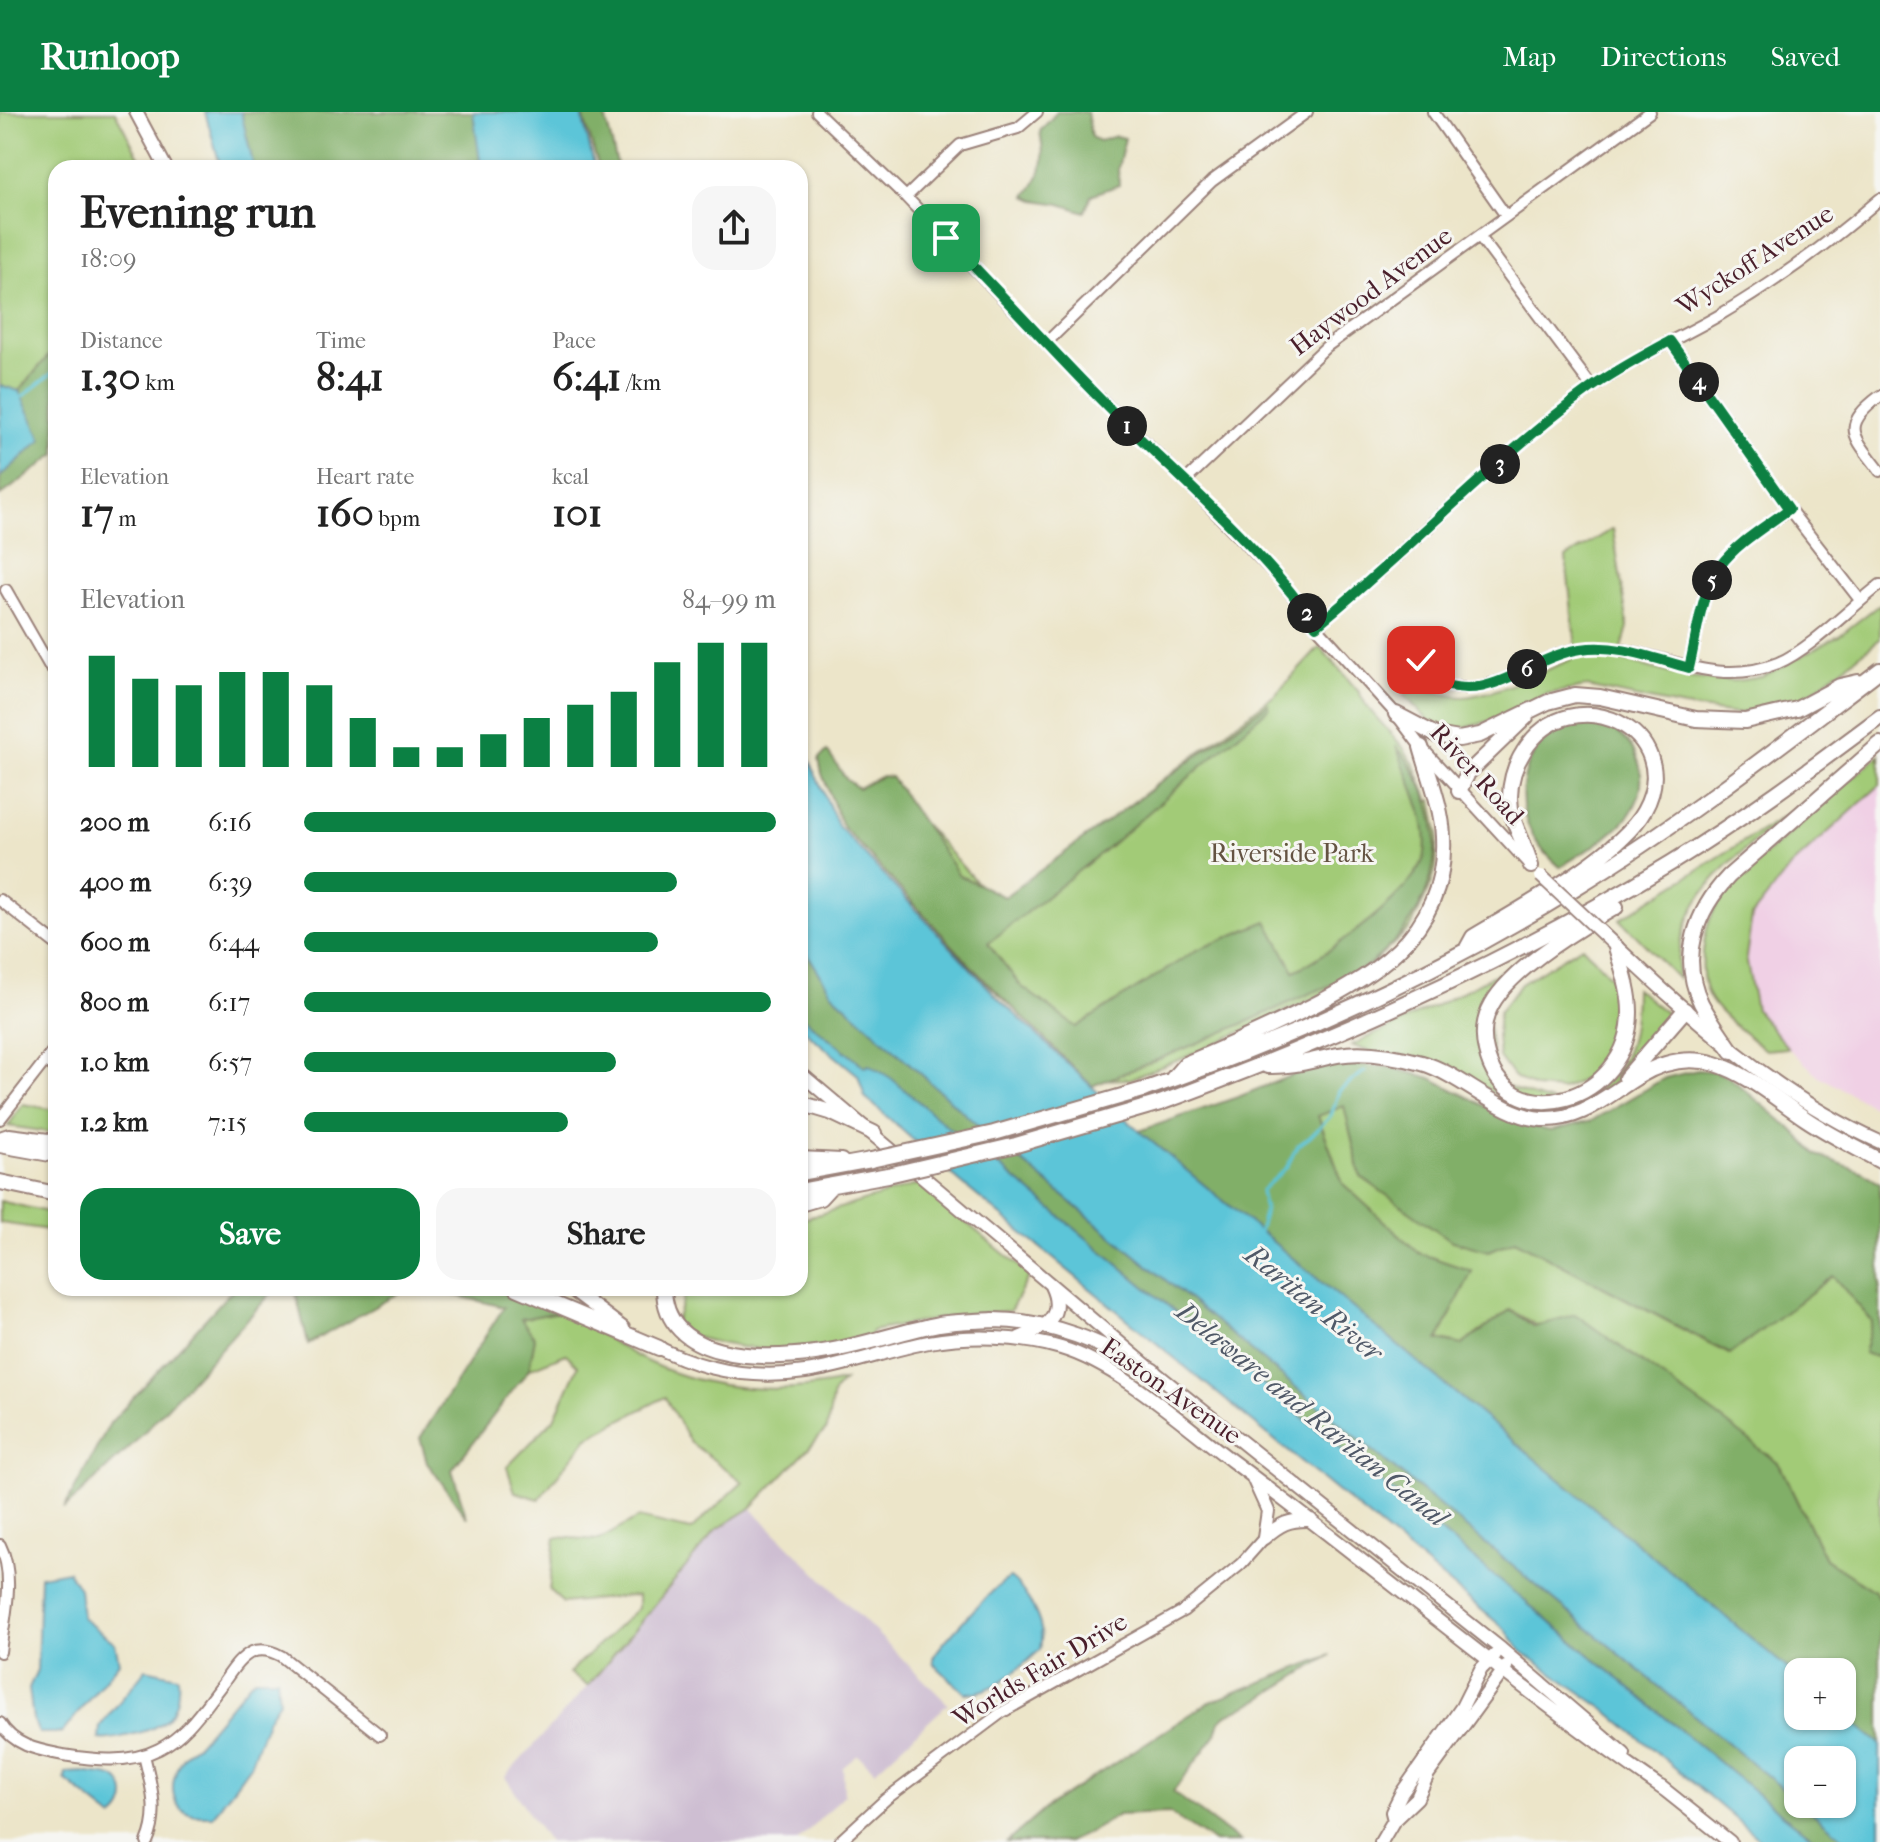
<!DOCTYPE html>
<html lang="en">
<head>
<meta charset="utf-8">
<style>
  body { margin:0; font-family:"IM FELL French Canon",serif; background:#f6f6f6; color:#222; height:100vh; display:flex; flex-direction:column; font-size:30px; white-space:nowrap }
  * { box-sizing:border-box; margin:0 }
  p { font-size:26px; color:#767676 }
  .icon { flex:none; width:44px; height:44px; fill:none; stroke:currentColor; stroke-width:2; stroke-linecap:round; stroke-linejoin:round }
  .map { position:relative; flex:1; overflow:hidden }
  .drawer { position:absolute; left:48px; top:48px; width:760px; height:1136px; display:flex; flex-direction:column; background:#fff; border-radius:24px; box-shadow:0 2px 6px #0004 }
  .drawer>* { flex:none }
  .fabs { position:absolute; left:1784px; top:1546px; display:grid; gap:16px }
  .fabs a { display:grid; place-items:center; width:72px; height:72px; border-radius:16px; background:#fff; box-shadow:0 2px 6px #0004; font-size:40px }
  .pin { position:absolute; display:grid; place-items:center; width:68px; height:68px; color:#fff; margin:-34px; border-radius:16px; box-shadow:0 4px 12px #0006 }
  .km { position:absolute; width:40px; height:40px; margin:-20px; border-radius:50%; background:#222; color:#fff; font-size:22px; line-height:40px; text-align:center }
  .round { display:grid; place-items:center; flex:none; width:84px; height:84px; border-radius:24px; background:#f6f6f6 }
  .head { display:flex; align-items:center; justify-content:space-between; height:136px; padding:0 32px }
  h1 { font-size:44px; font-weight:700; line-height:60px }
  .stats { display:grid; grid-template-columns:repeat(3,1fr); gap:12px; height:136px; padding:8px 32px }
  .stats div { display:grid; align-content:center }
  .stats b { font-size:40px; font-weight:700 }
  .stats small { font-size:22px; font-weight:400 }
  .stats p { font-size:22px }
  .chart { height:224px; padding:16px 32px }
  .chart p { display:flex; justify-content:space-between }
  .chart svg { width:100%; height:144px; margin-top:8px; stroke:#0b8043; stroke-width:6 }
  .action { display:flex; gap:16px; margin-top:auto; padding:16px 32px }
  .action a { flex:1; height:92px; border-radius:24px; background:#0b8043; color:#fff; font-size:32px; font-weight:700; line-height:92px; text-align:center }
  .action a+a { background:#f6f6f6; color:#222 }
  ul { padding:0 32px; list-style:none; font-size:26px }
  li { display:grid; grid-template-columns:128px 96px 1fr; align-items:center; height:60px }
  li i { height:20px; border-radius:10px; background:#0b8043 }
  header { display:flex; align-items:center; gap:48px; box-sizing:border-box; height:112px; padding:0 40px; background:#0b8043; color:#fff }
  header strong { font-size:38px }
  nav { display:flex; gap:44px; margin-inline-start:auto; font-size:28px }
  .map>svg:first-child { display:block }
</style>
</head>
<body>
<header>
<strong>Runloop</strong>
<nav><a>Map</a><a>Directions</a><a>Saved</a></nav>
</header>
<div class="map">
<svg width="1880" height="1730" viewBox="0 0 1880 1730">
  <rect width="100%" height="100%" fill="#f6f6f2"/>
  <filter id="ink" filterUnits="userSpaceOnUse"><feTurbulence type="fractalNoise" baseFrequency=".0125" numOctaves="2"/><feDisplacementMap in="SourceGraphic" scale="16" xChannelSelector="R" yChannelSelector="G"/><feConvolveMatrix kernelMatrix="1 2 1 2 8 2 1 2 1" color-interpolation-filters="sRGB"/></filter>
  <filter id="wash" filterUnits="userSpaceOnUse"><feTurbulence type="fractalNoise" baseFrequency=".006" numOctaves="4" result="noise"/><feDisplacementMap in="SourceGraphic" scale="32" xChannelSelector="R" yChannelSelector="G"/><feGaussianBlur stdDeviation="1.8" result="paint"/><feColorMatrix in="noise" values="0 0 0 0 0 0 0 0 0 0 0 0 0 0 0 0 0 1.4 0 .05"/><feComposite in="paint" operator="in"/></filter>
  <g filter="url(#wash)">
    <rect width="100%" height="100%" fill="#ece5c9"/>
    <!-- built -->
    <path fill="#f0d0e5" d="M1880,673v325l-61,-34 -31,-28 -32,-38 -10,-53 6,-41 39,-50z"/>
    <!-- industrial -->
    <path fill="#cebed2" d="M751,1396l197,196 -73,67 -17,-16 -15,12 1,28 -47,47h-249l-43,-65 83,-91 128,-156z"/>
    <!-- green -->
    <path fill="#a2cb77" stroke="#767551" stroke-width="2" d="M0,0h115l30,56h-89v179l-37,44 -19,-6z
      M1613,417l15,98 -9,32 68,19 48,3 27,-4 77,-41 41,-32v35l-74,57 -30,11 -39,7 -53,-7 -98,-20 -40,7 -53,26 -32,9 -28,-4 -29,-30c25,-12 43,6 67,1 36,-6 72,-25 106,-39l-11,-99z
      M1320,535l39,45 8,15 35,39 13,20 14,35 3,-1 6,33 -2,34 -5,18 -20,42 -42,40 -57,32 -126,58 -56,22 -39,1 -118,-110 -133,-155 48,-31 109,121 279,-211z
      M1880,643v30l-89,81 -39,50 -6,41 10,53 32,38 -23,2c-16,-14 -48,-36 -57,-55 -10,-21 -5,-65 6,-84 20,-34 54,-58 82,-83 28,-25 55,-50 84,-73z
      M1787,702c-56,48 -112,83 -109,165l-58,-60z
      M1582,834l30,32 8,25 1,26 -13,25 -15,21 -32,15 -26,-2 -22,-12 -14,-19 -2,-21 2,-24 22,-28z
      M1534,842l-49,51 12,78c21,7 45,19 66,21 8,1 17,-4 24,-8 43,-24 48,-63 48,-108l35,28 -5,9c-39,46 -85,113 -154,78 -22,-11 -41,-27 -64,-36 -30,-12 -67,-8 -95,-22l85,-40z
      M23,992l33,6v23l-48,-7z
      M1344,993l17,72 128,74 26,-11 214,114 104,-78 40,46 -9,31 16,5v243l-5,-9 -50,-33 -46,-95 -269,-154 -48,35 -24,-6 34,-68 -53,-17 -76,-70 -25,-68z
      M919,1072l111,91 -20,36 -44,3 -94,17 -2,5c-16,4 -33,10 -50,12 -51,6 -108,-1 -155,-23l12,-7 10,-30h113v-68z
      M0,1089l56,13v17l-56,-8z
      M559,1200c32,13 59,36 91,51 61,28 129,32 194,18l-11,12 -6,36 -76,79 -35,22 -128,156 -19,-13 69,-65v-13l-75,8 -14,-13 7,-53 43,3 39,-22 53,12 52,-48 -53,-40 -25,-45 -77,40 -49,62 -24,-7 -8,-25 47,-48 24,-53 -12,-12 -37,15 6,-31 -15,-19z"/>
    <!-- forest -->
    <path fill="#81af68" stroke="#66674a" stroke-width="2" d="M241,0h233l7,56h-227z
      M582,0h22l14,56h-19z
      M1057,0h30l4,25 8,4 17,-5 9,2 -7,30 1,17 -28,10 -6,17 -25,-8 -25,-4 -9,-4c20,-26 19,-34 14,-65z
      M56,235v107l-56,42v-19l41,-37 -22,-49z
      M1268,592l1,4 -158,137 -123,98 33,43 55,41 121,-77 70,-29 27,50c33,-15 125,-82 131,-118 5,-35 -17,-75 -29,-107 64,74 47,165 -31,221 -20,14 -49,23 -72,34 -66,31 -133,58 -201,85l-117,-116 -133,-144 -20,-52 -3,-15 8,-8 20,29 11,8 24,-12 9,1 68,98 45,22z
      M1577,611c8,0 18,-1 25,1 41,16 52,64 23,96 -18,20 -43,33 -65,47 -10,-9 -22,-20 -28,-33 -17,-31 -11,-75 17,-97 8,-7 19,-10 28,-14z
      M800,830l32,51 143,130 823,678v3h4l46,38h-29l-58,-45 -758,-628 -138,-102 -65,-52z
      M1342,951l47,4 42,11 89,46 31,7 40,-10 74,-43 32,-8 17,1 15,6 65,54 23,24 46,17 17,12v174l-16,-5 8,-32 -39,-45 -103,78 -215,-114 -26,11 -37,-10 -91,-64 -17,-71 -26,10 25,68 76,69 53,18 -34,69 24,5 48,-35 25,17 40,-13 149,107 55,43 46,95 50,33 5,9v143l-38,-31v-41h-44v5l-659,-546 99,-34 62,-25z
      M234,1176h42l-140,153 -72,68 46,-86z
      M285,1176h123l-100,56 -12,-50z
      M425,1176h67l67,24 -38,7 14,19 -6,31 -77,101 15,48 -40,-56 -7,-24 84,-131z
      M1331,1543l-71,44 -35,17 -5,5 -4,13 -43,58 67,50h-26l-45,-29 -51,2 -24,15 -26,12h-61l40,-35 161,-104z"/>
    <!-- water -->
    <path fill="#5cc5d8" stroke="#537282" stroke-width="2" d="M205,0h36l13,56h-33z
      M473,0h108l14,56h-114z
      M0,273l19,6 23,48 -42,38z
      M800,626l38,88 161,173 140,132 659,546v39h44v-3l38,31v98h-32l-46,-38h40v-44h-44v41l-823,-678 -143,-130 -32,-51z
      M800,903l65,52 4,-2 22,13 58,50 54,41 758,628 58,45h-56l-153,-129 -89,-62 -15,-21 -547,-449 -94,-84 -7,-22 -58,-48z
      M68,1459l11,18 3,29 33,25 4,19 -57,71h-23l-6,-13 -4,-32 8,-18 3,-94z
      M1010,1466c13,9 28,35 31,51 1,7 0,14 -1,21 -20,17 -47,45 -75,43l-31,-29 -1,-6c6,-13 64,-75 77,-80z
      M146,1557l32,7c3,37 -13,52 -48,59 -10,2 -21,6 -31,4l1,-13z
      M254,1566h23l2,23 -11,17 -18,47 -37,51c-9,0 -18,1 -26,-3 -26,-13 -12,-59 11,-69z
      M84,1660c8,2 18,2 26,4 19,5 20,31 3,42l-48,-38 1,-7z"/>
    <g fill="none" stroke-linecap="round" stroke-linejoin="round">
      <!-- stream -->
      <path stroke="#5cc5d8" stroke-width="3" d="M22,285l34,-27
        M1258,1123l7,-25 -4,-19 26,-24 10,-21 13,-9 21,-21 8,-25 26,-20"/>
    </g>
  </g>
  <g filter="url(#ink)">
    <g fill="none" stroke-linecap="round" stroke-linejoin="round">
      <!-- minor casing -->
      <g stroke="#9b827a" stroke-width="14">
        <path id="minor" d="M817,0l89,85 181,189 98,95 94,97 37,48 80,88 25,33 106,115
          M1433,0l73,104
          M906,85l54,-52 58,-17 19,-16
          M1480,125l112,150
          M1670,229l119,168 71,91
          M1046,231l166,-162 95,-69
          M1880,284c-41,31 -26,40 0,75
          M1185,369l142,-135 323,-234
          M6,478l43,75 7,7
          M1316,514c94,-76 177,-167 275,-238 40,-29 85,-48 127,-72 58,-34 111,-73 162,-117
          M1410 560a12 12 0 1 1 24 0a12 12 0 1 1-24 0Z
          M1689,556c8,-33 11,-75 31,-102 17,-23 46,-40 69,-57
          M1431,568c65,28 95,-26 155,-32 66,-6 120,44 192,15 33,-14 73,-56 102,-78
          M0,788l56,44
          M46,948l10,9
          M0,1007l56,-72
          M0,1433c16,32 4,73 0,107
          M0,1611c14,23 38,27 63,32 31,5 67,9 96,-6 28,-14 45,-42 64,-66 8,-11 16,-25 29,-31 10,-4 20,-1 29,4l99,79
          M144,1643c7,30 16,58 3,87
          M839,1730l47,-43 115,-86 182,-102 58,-47 23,-26"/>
      </g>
      <!-- major casing -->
      <g stroke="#9b827a" stroke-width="16">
        <path id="major" d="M136,0l30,56
          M1603,822c84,79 169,160 277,208
          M800,961l353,298 348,278 123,105
          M570,1176l53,40
          M1019,1226c25,-10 47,-21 32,-52
          M653,1233c48,25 98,35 152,27 42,-6 82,-22 124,-30 41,-7 91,-6 132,6 58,17 122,76 171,113 146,108 284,227 434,330
          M1253,1366l15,33 -4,27
          M1264,1426c16,-14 25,-19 47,-18
          M1661,1675l69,55
          M1394,1708l-2,-8 9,-18 61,-87 19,-38 14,-14
          M1381,1730l13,-22 23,-22 11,-24 78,-107"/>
      </g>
      <!-- highway casing -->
      <g stroke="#9b827a" stroke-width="18">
        <path id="highway" d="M1396,602l40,21 23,4 21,-4 68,-33 27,-7 25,2 96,22 49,2 52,-12 43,-23 18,-4
          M1459,679l9,-18 58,-56
          M1616,835c6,21 14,43 14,65 0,91 -125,126 -144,39 -4,-16 -2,-33 6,-47 21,-37 87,-76 124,-97
          M1467,836l6,-11c45,-27 147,-82 171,-126 44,-79 -72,-137 -120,-60 -9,14 -14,29 -14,46 0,26 15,44 21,69
          M1732,939c-10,-15 -22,-31 -31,-48 -22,-46 -5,-92 28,-127l151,-132
          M1267,954c27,1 45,-6 71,-11 27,-5 58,1 84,8 41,12 78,53 120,56 40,2 65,-24 97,-43 68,-41 112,6 167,43 24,16 49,28 74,42
          M1173,966l12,-14c36,-15 71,-31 107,-48 77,-37 156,-80 151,-179 -1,-30 -14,-61 -22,-90
          M1626,966l59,-68
          M1143,978c151,-52 296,-118 432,-202 107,-65 206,-143 305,-218
          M800,991l30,9 44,21
          M1160,991c178,-65 349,-141 511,-240 72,-44 141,-95 209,-146
          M0,1027l9,-3 47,6
          M0,1033l56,10
          M800,1047l41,2
          M800,1061l71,-13
          M0,1070l56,12
          M800,1079l88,-16
          M800,1092l20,-6 11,-12
          M517,1176l142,60
          M664,1176c0,73 98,72 151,65 42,-5 83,-21 124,-29 18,-3 37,-3 54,-4 60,0 109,24 160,51"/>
      </g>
      <!-- minor -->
      <use href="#minor" stroke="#fff" stroke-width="10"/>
      <!-- major -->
      <use href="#major" stroke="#fff" stroke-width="12"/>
      <!-- highway -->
      <use href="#highway" stroke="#fff" stroke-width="14"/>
      <!-- major-bridge casing -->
      <g stroke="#9b827a" stroke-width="16" stroke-linecap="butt">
        <path id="major-bridge" d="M1541,764l62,58"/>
      </g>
      <!-- highway-bridge casing -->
      <g stroke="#9b827a" stroke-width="18" stroke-linecap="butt">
        <path id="highway-bridge" d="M871,1048l123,-27 149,-43
          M888,1063l128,-30 144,-42"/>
      </g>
      <!-- major-bridge -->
      <use href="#major-bridge" stroke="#fff" stroke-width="12"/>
      <!-- highway-bridge -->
      <use href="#highway-bridge" stroke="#fff" stroke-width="14"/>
    </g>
  </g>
  <g fill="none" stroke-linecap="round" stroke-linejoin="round" filter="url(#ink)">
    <!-- route casing -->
    <g stroke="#fff" stroke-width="16">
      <path id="route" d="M946,126c59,59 114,122 173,180 66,65 144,131 197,208 94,-76 177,-167 275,-238 25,-18 52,-32 79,-47l119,168c-23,17 -52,34 -69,57 -20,27 -23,70 -31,102 -34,-9 -72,-25 -108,-19 -57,9 -88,58 -150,31l2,-13 -7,-7h-5"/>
    </g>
    <!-- route -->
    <use href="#route" stroke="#0b8043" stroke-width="10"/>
  </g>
  <g text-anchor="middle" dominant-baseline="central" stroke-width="6" stroke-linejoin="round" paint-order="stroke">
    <!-- street labels -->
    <g font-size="26" fill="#4a1f2b" stroke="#f6f6f2">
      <text transform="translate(1755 148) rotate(-33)">Wyckoff Avenue</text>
      <text transform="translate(1371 179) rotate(-37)">Haywood Avenue</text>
      <text transform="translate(1477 662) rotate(48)">River Road</text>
      <text transform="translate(1171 1279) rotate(35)">Easton Avenue</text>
      <text transform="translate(1040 1558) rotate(-31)">Worlds Fair Drive</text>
    </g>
    <!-- park labels -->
    <g font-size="26" fill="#645342" stroke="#f6f6f2">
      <text x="1292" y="741">Riverside Park</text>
    </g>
    <!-- water labels -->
    <g font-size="28" font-style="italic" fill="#505968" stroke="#f6f6f2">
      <text transform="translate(1314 1191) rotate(39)">Raritan River</text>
      <text transform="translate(1312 1302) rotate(39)">Delaware and Raritan Canal</text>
    </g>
  </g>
</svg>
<div class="fabs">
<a>+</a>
<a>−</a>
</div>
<div class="pin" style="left:946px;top:126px;background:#1e9e55"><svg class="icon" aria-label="arrive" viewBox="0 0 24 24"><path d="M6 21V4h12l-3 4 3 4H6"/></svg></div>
<div class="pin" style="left:1421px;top:548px;background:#d93025"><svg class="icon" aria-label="check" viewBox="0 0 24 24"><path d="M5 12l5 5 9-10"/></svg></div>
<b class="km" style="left:1127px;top:314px">1</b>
<b class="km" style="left:1307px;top:501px">2</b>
<b class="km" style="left:1500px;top:352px">3</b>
<b class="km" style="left:1699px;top:270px">4</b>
<b class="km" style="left:1712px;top:468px">5</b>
<b class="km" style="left:1527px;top:557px">6</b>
<section class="drawer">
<div class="head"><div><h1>Evening run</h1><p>18:09</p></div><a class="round"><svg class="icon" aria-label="share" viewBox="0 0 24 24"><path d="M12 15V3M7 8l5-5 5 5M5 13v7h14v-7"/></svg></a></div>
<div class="stats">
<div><p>Distance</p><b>1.30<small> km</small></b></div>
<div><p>Time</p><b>8:41</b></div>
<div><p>Pace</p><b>6:41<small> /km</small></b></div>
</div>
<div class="stats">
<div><p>Elevation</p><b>17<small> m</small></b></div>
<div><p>Heart rate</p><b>160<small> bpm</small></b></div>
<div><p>kcal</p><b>101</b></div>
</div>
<div class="chart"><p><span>Elevation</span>84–99 m</p>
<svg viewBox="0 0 160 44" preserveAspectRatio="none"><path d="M5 44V10M15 44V17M25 44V19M35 44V15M45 44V15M55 44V19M65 44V29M75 44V38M85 44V38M95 44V34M105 44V29M115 44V25M125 44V21M135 44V12M145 44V6M155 44V6"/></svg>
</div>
<ul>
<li><b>200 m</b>6:16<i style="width:100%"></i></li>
<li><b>400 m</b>6:39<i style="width:79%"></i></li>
<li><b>600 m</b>6:44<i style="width:75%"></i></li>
<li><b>800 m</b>6:17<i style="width:99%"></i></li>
<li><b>1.0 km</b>6:57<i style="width:66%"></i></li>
<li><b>1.2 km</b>7:15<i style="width:56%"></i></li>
</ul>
<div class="action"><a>Save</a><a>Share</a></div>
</section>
</div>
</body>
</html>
